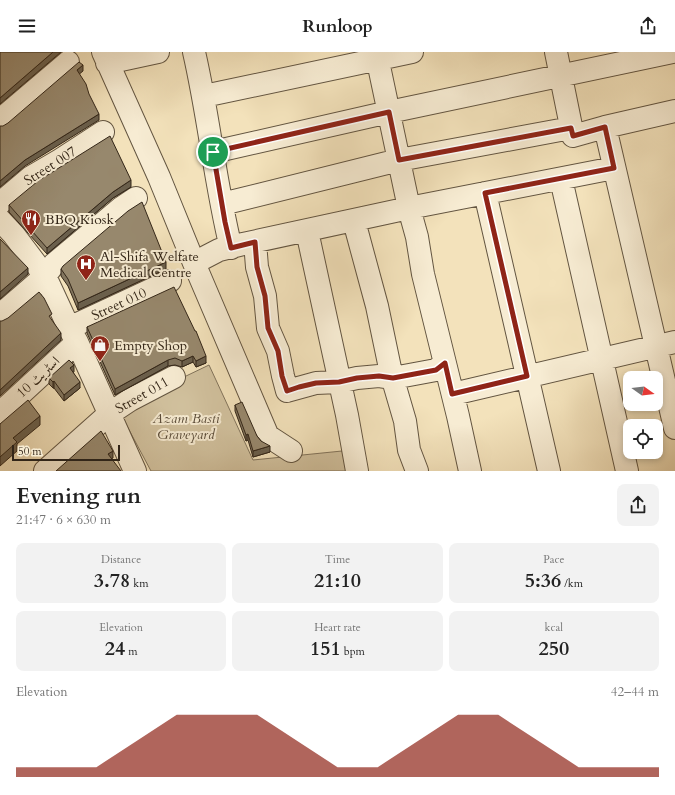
<!DOCTYPE html>
<html lang="en">
<head>
<meta charset="utf-8">
<style>
  body { margin:0; font-family:Cardo,Amiri,serif; background:#f2f2f2; color:#222; height:100vh; display:flex; flex-direction:column; font-size:15px; white-space:nowrap }
  * { box-sizing:border-box; margin:0 }
  p { font-size:13px; color:#767676 }
  .icon { flex:none; width:22px; height:22px; fill:none; stroke:currentColor; stroke-width:2; stroke-linecap:round; stroke-linejoin:round }
  .map { position:relative; height:419px; overflow:hidden }
  .side { display:flex; flex-direction:column; background:#fff; flex:1 }
  .side>* { flex:none }
  .needle { width:26px; rotate:104deg }
  .controls { position:absolute; left:623px; top:319px; display:grid; gap:8px }
  .controls a { display:grid; place-items:center; width:40px; height:40px; border-radius:8px; background:#fff; box-shadow:0 2px 6px #0003; font-size:20px }
  .scale { position:absolute; left:12px; bottom:10px; width:108px; box-sizing:border-box; padding-left:4px; border:2px solid #332618; border-top:0; font-size:11px; line-height:14px; white-space:nowrap; color:#332618; -webkit-text-stroke:3px #f7ecd3; paint-order:stroke }
  .pin { position:absolute; display:grid; place-items:center; width:34px; height:34px; color:#fff; margin:-17px; border:2px solid #fff; border-radius:50%; box-shadow:0 1px 4px #0007 }
  .round { display:grid; place-items:center; flex:none; width:42px; height:42px; border-radius:8px; background:#f2f2f2 }
  .overview { display:flex; align-items:center; justify-content:space-between; height:68px; padding:0 16px }
  h1 { font-size:22px; font-weight:700; line-height:30px }
  .stats { display:grid; grid-template-columns:repeat(3,1fr); gap:6px; height:68px; padding:4px 16px }
  .stats div { display:grid; align-content:center; border-radius:8px; background:#f2f2f2; text-align:center }
  .stats b { font-size:20px; font-weight:700 }
  .stats small { font-size:11px; font-weight:400 }
  .stats p { font-size:11px }
  .chart { height:112px; padding:8px 16px }
  .chart p { display:flex; justify-content:space-between }
  .chart svg { width:100%; height:72px; margin-top:4px; fill:#8f2418; opacity:.7 }
  header { display:flex; justify-content:space-between; align-items:center; height:52px; padding:0 16px; background:#fff; font-size:18px; font-weight:700 }
  .map>svg:first-child { display:block }
</style>
</head>
<body>
<header><svg class="icon" aria-label="menu" viewBox="0 0 24 24"><path d="M4 6h16M4 12h16M4 18h16"/></svg>Runloop<svg class="icon" aria-label="share" viewBox="0 0 24 24"><path d="M12 15V3M7 8l5-5 5 5M5 13v7h14v-7"/></svg></header>
<div class="map">
<svg width="675" height="419" viewBox="0 0 675 419">
  <rect width="100%" height="100%" fill="#f3e2bb"/>
  <filter id="stains"><feTurbulence type="fractalNoise" baseFrequency=".005" numOctaves="4"/><feColorMatrix values="0 0 0 0 .2 0 0 0 0 .09 0 0 0 0 .02 0 0 0 .5 -.17"/></filter>
  <radialGradient id="worn" r=".72"><stop offset=".6" stop-color="#630" stop-opacity="0"/><stop offset="1" stop-color="#630" stop-opacity=".3"/></radialGradient>
  <!-- green -->
  <path fill="#d2c29f" stroke="#82745c" d="M209,313l44,95 89,-9 6,20h-197l-31,-58 39,-24z"/>
  <g fill="none" stroke-linecap="round" stroke-linejoin="round">
    <!-- minor casing -->
    <g stroke="#635541" stroke-width="24">
      <path id="minor" d="M103,0l56,125 35,86 73,171 1,2 23,15
        M194,0c15,65 21,131 37,196
        M376,0l33,156 8,29 6,37 35,142 12,55
        M556,0l17,84 32,-9 70,-16
        M107,11l51,-11
        M204,44l208,-44
        M0,68l68,-58
        M605,75l70,301
        M213,100l176,-40 284,-60
        M561,127l66,292
        M485,141l64,278
        M0,151l31,-26 29,-17 43,-28
        M222,152l177,-44 172,-32
        M0,168l14,15 31,41 24,52 8,14 58,129
        M354,169l23,85 14,67 14,48 4,29 8,21
        M307,179l40,184 10,56
        M255,190l2,25 8,29 3,32 10,23 5,25 4,15 29,-8 23,-1 18,-4 22,-2 14,2 43,-8 9,-7
        M194,211l25,-13 24,-6 166,-36 205,-40
        M0,263l45,-39 9,-12 67,-56 15,-10
        M69,276l101,-47
        M453,342l222,-52
        M0,361l77,-71
        M45,419l64,-57 21,-14 44,-23"/>
    </g>
    <!-- minor -->
    <use href="#minor" stroke="#f7ecd3" stroke-width="22"/>
  </g>
  <!-- wall -->
  <path fill="#82755e" stroke="#332618" d="M131,135l-18,11 -66,56 -38,-42v-7z
    M61,217h105l-88,41 -10,-24 -7,-10z
    M87,275l108,4 11,32 -10,4 -3,-5 -11,5 -7,-2 -7,1 -53,29 -28,-62z
    M73,320l7,16 -16,13 -10,-13h-1l-4,-4v-6l25,-6z
    M235,353l22,31 13,16 -17,5 -5,-17 -2,1 -11,-30z"/>
  <!-- shaded-wall -->
  <path fill="#6a5f4c" stroke="#332618" d="M53,0h8l-61,52v-6z
    M83,13v6l-6,5v-6z
    M99,62v6l-74,46 -25,21v-6l25,-21z
    M131,128v7l-18,11 -66,56v-6l66,-56z
    M166,210v7l-88,41v-7z
    M28,216v6l-28,25v-7z
    M61,281v7l-61,56v-6z
    M193,304v6l-11,5v-6z
    M206,304v7l-10,4v-6z
    M168,308v6l-53,29v-6z
    M74,313v7l-4,3v-7z
    M54,329v7h-1v-6z
    M80,330v6l-16,13v-6z
    M40,364v9l-23,19v7l-17,15v-9l13,-19z
    M248,382v6l-2,1v-6z
    M270,394v6l-17,5v-6z
    M113,399v7l-5,3v-7z"/>
  <!-- building -->
  <path fill="#97886d" stroke="#332618" d="M0,0h53l-53,46z
    M79,10l4,3 -6,5 9,14 3,10 10,20 -74,46 -25,21v-55h3l5,-3z
    M110,84l21,44 -18,12 -66,56 -38,-43 29,-24z
    M142,150l24,60 -88,41 -10,-24 -7,-10 2,-3 65,-55z
    M0,187l28,29 -28,24z
    M174,235l21,44h1l10,25 -10,5 -3,-5 -11,5 -7,-3 -7,2 -53,29 -28,-62z
    M39,240l5,6 8,16 -3,2 12,17 -61,57v-69h2l6,-3z
    M69,308l5,5 -4,3 10,14 -16,13 -10,-14 -1,1 -4,-4z
    M28,348l12,16 -27,22 4,4 -17,15v-33z
    M242,350l15,34 4,5 9,5 -17,5 -5,-17 -2,1 -11,-30z
    M101,379l12,20 -5,3 13,17h-65z"/>
  <g fill="none" stroke-linecap="round" stroke-linejoin="round">
    <!-- route casing -->
    <g stroke="#fff" stroke-width="8">
      <path id="route" d="M389,60l10,48 172,-32 2,8 32,-9 9,41 -129,25 42,183 -75,18 -7,-31 -9,7 -43,8 -14,-2 -22,2 -18,4 -23,1 -17,4 -12,4 -5,-15 -4,-25 -10,-23 -3,-32 -8,-29 -2,-25 -24,6 -6,-26 -12,-70z"/>
    </g>
    <!-- route -->
    <use href="#route" stroke="#8f2418" stroke-width="5"/>
  </g>
  <!-- icons -->
  <defs>
    <g id="restaurant-pin" transform="scale(1)"><path d="M0 17L-7.5 6A9.5 9.5 0 1 1 7.5 6Z" fill="#8f2418" stroke="#f7ecd3"/><path d="M-5-6h1v4h1v-4h1v4h1v-4h1v5L-1.5 .5V6h-2V.5L-5-1ZM5-6V6H3V1.5H1.5Q1.5-4 5-6Z" fill="#fff"/></g>
    <g id="hospital-pin" transform="scale(1)"><path d="M0 17L-7.5 6A9.5 9.5 0 1 1 7.5 6Z" fill="#8f2418" stroke="#f7ecd3"/><path d="M-5-5h3v3.5h4V-5h3V5h-3V1.5h-4V5h-3Z" fill="#fff"/></g>
    <g id="shop-pin" transform="scale(1)"><path d="M0 17L-7.5 6A9.5 9.5 0 1 1 7.5 6Z" fill="#8f2418" stroke="#f7ecd3"/><path d="M-5-2.5h2.3a2.7 3.5 0 0 1 5.4 0H5L5.5 6h-11ZM-1.5-2.5h3a1.5 2.3 0 0 0-3 0Z" fill="#fff"/></g>
  </defs>
  <g fill-rule="evenodd">
    <use href="#restaurant-pin" x="31" y="167"/>
    <use href="#hospital-pin" x="86" y="212"/>
    <use href="#shop-pin" x="100" y="293"/>
  </g>
  <g text-anchor="middle" dominant-baseline="central" stroke-width="4" stroke-linejoin="round" paint-order="stroke">
    <!-- street labels -->
    <g font-size="14" fill="#332618" stroke="#f7ecd3">
      <text transform="translate(50 114) rotate(-33)">Street 007</text>
      <text transform="translate(119 252) rotate(-25)">Street 010</text>
      <text transform="translate(38 325) rotate(-43)">اسٹریٹ 10</text>
      <text transform="translate(142 343) rotate(-30)">Street 011</text>
    </g>
    <!-- poi labels -->
    <g font-size="14" fill="#332618" stroke="#f7ecd3" text-anchor="start">
      <text x="45" y="167">BBQ Kiosk</text>
      <text x="100" y="204">Al-Shifa Welfate<tspan x="100" dy="16">Medical Centre</tspan></text>
      <text x="114" y="293">Empty Shop</text>
    </g>
    <!-- park labels -->
    <g font-size="14" font-style="italic" fill="#5b4d3a" stroke="#f7ecd3">
      <text x="186" y="366">Azam Basti<tspan x="186" dy="16">Graveyard</tspan></text>
    </g>
  </g>
  <rect width="100%" height="100%" filter="url(#stains)"/>
  <rect width="100%" height="100%" fill="url(#worn)"/>
</svg>
<div class="controls">
<a><svg class="needle" viewBox="-14 -14 28 28"><path d="M0-13l5 13h-10z" fill="#e53935"/><path d="M0 13l5-13h-10z" fill="#767676"/></svg></a>
<a><svg class="icon" aria-label="locate" viewBox="0 0 24 24"><circle cx="12" cy="12" r="6"/><path d="M12 2v4M12 18v4M2 12h4M18 12h4"/></svg></a>
</div>
<div class="scale">50 m</div>
<div class="pin" style="left:213px;top:100px;background:#1e9e55"><svg class="icon" aria-label="arrive" viewBox="0 0 24 24"><path d="M6 21V4h12l-3 4 3 4H6"/></svg></div>
</div>
<section class="side">
<div class="overview"><div><h1>Evening run</h1><p>21:47 · 6 × 630 m</p></div><a class="round"><svg class="icon" aria-label="share" viewBox="0 0 24 24"><path d="M12 15V3M7 8l5-5 5 5M5 13v7h14v-7"/></svg></a></div>
<div class="stats">
<div><p>Distance</p><b>3.78<small> km</small></b></div>
<div><p>Time</p><b>21:10</b></div>
<div><p>Pace</p><b>5:36<small> /km</small></b></div>
</div>
<div class="stats">
<div><p>Elevation</p><b>24<small> m</small></b></div>
<div><p>Heart rate</p><b>151<small> bpm</small></b></div>
<div><p>kcal</p><b>250</b></div>
</div>
<div class="chart"><p><span>Elevation</span>42–44 m</p>
<svg viewBox="0 0 160 44" preserveAspectRatio="none"><path d="M0 44V38L10 38L20 38L30 22L40 6L50 6L60 6L70 22L80 38L90 38L100 22L110 6L120 6L130 22L140 38L150 38L160 38V44z"/></svg>
</div>
</section>
</body>
</html>
